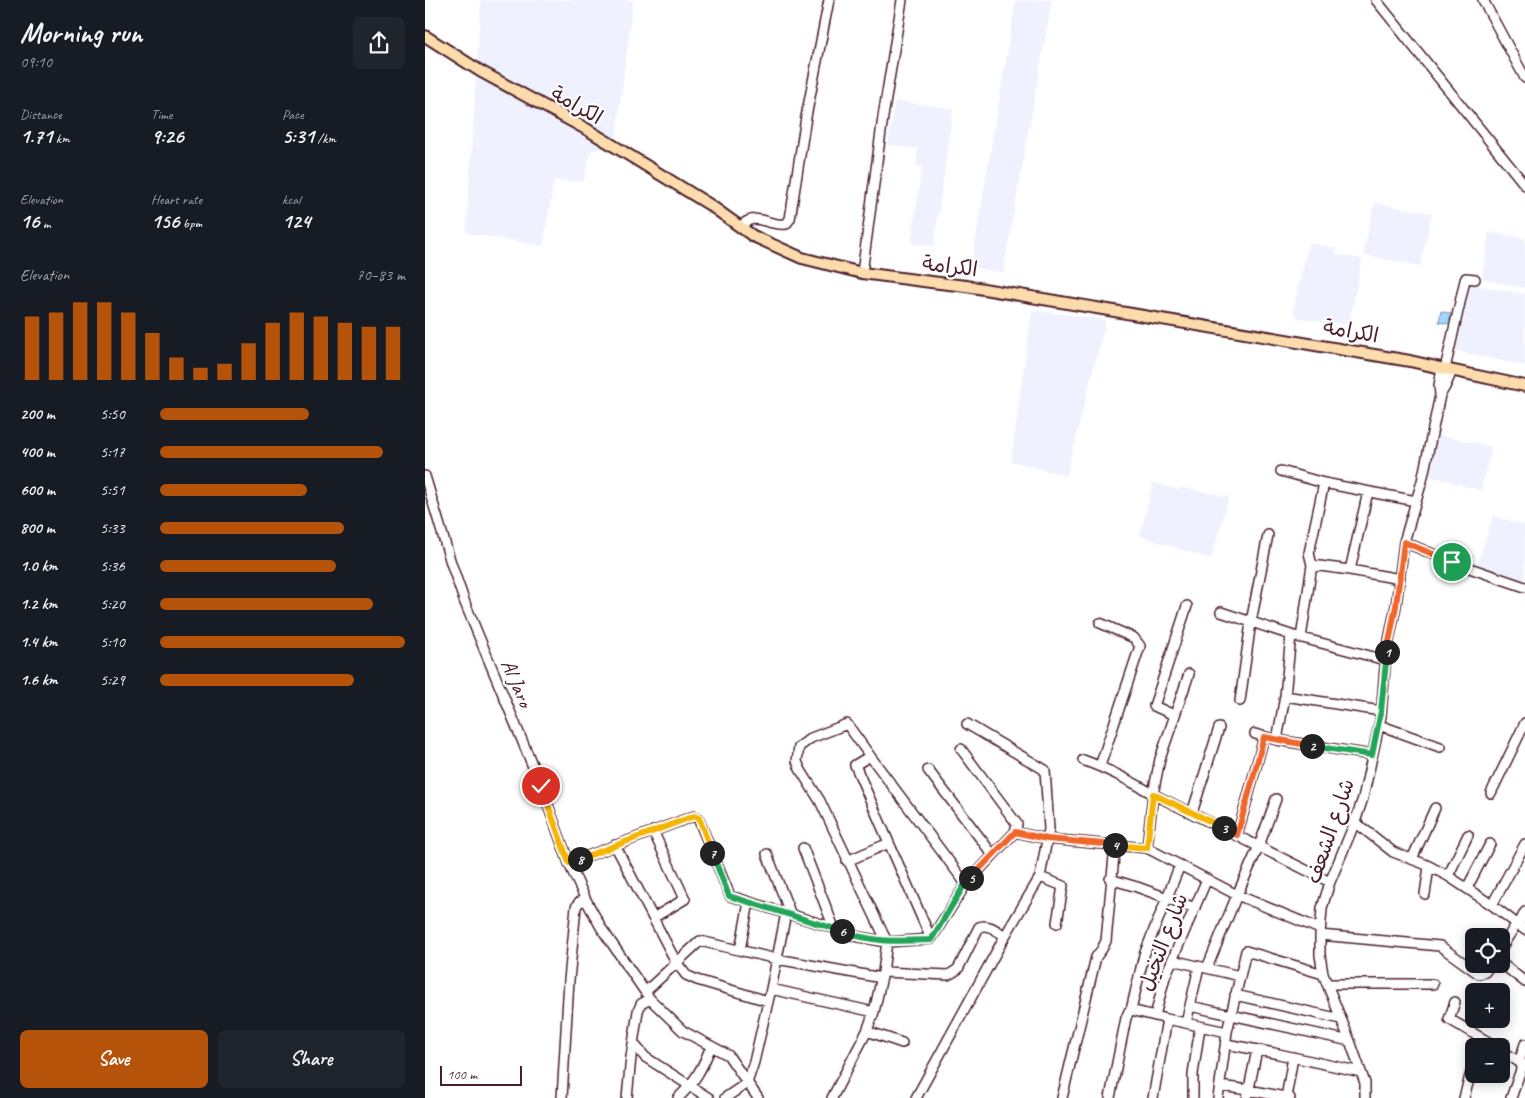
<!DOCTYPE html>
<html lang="en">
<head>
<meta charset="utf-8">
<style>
  body { margin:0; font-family:Caveat,"Playpen Sans Arabic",sans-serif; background:#20242c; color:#f1f3f6; height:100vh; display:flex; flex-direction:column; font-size:19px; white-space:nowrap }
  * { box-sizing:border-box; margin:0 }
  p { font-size:16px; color:#9ea1a6 }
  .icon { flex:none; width:28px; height:28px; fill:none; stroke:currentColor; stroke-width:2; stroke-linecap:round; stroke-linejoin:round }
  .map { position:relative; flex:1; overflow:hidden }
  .details { display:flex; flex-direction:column; background:#171b24; width:425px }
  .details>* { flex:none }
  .controls { position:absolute; left:1040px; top:928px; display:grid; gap:10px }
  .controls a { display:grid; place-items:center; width:45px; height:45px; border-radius:8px; background:#171b24; box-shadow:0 2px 12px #0003; font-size:25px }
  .scale { position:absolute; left:15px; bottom:12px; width:82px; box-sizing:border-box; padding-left:5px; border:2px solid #4a1f2b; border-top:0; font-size:14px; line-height:18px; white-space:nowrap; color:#4a1f2b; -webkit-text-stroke:4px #fff; paint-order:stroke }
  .pin { position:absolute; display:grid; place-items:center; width:42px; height:42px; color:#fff; margin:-21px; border:2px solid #fff; border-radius:50%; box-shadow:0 1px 5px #0007 }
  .km { position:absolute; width:25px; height:25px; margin:-12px; border-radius:50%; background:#222; color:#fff; font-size:14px; line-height:25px; text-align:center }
  .round { display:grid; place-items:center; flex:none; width:52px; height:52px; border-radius:8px; background:#20242c }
  .head { display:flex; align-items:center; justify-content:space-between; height:85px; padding:0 20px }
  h1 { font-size:28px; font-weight:600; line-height:38px }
  .metrics { display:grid; grid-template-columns:repeat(3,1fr); gap:8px; height:85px; padding:5px 20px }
  .metrics div { display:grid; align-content:center }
  .metrics b { font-size:21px; font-weight:600 }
  .metrics small { font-size:14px; font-weight:400 }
  .metrics p { font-size:14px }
  .chart { height:140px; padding:10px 20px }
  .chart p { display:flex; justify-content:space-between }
  .chart svg { width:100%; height:90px; margin-top:5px; stroke:#b45309; stroke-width:6 }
  .button { display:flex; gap:10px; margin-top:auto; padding:10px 20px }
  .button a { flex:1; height:58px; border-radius:8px; background:#b45309; color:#fff; font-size:20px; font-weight:600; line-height:58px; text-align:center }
  .button a+a { background:#20242c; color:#f1f3f6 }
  ul { padding:0 20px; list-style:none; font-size:16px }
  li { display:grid; grid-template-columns:80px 60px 1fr; align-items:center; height:38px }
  li i { height:12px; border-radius:6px; background:#b45309 }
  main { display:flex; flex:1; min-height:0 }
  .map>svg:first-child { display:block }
</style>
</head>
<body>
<main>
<section class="details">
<div class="head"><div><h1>Morning run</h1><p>09:10</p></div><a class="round"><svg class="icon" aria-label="share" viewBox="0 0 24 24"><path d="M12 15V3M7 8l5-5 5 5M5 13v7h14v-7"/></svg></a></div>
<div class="metrics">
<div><p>Distance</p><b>1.71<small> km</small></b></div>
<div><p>Time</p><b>9:26</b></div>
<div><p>Pace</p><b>5:31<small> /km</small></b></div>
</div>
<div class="metrics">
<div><p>Elevation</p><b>16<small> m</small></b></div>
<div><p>Heart rate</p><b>156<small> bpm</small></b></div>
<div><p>kcal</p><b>124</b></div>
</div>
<div class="chart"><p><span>Elevation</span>70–83 m</p>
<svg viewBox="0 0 160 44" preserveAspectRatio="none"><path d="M5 44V13M15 44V11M25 44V6M35 44V6M45 44V11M55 44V21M65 44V33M75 44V38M85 44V36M95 44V26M105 44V16M115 44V11M125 44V13M135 44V16M145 44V18M155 44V18"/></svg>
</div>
<ul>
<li><b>200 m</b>5:50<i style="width:61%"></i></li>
<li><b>400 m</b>5:17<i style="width:91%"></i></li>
<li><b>600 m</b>5:51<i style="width:60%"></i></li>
<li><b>800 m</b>5:33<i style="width:75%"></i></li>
<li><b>1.0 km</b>5:36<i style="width:72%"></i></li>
<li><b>1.2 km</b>5:20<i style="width:87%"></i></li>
<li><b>1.4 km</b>5:10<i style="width:100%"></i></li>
<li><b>1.6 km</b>5:29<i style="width:79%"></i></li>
</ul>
<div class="button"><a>Save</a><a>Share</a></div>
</section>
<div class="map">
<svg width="1100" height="1098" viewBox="0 0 1100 1098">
  <rect width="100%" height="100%" fill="#fff"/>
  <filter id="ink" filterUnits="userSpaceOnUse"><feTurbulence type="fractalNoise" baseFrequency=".02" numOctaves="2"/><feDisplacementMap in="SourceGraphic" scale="10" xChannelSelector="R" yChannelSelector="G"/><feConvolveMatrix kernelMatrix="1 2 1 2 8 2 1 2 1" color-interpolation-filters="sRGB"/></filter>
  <g filter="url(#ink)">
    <!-- built -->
    <path fill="#eff2fe" d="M56,0h152l-17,137 -10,10 -15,4 -7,30h-30l-11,65 -77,-13z
      M591,0h36l-49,273 -32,-6z
      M470,101l58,8 -19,137 -23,-3 11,-76 -6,-1 2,-17 -30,-4z
      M949,203l58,10 -12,53 -57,-11z
      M1064,232l36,6v50l-43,-9z
      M884,243l27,5 -1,6 27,5 -13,66 -51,-7 -5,-8z
      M1045,284l55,10v72l-71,-16z
      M607,310l74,10 -40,156 -55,-15z
      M1013,435l54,12 -11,44 -54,-16z
      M728,483l26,7 1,-3 49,10 -18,62 -71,-23z
      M1068,516l32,9v58l-49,-16z"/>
    <!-- water -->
    <path fill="#a0d6ff" stroke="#7e8daa" d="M1016,311l10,3 -2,10 -10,-2z"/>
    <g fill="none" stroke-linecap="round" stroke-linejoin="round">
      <!-- minor casing -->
      <g stroke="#4a1f2b" stroke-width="12">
        <path id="minor" d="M951,0l149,185
          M1058,0l42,78
          M315,227c15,-17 29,0 46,-3l4,-5 16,-102 23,-117
          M437,273l21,-156 19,-117
          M1017,369l-3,16 1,10 5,-8 7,-16
          M1020,369l20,-89 1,-2 9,1
          M856,471l43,12 -15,70 3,12 -11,73
          M0,476l26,87 14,40 76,183 29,80 16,34 16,29 48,70 33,32 45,24 30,43
          M899,483l92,18
          M979,542l48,20 73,25
          M887,565l38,5 50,9
          M925,570l18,-78
          M796,612l70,23 94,25
          M860,696l96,15
          M815,701l11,-79 17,-87
          M749,715l-20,-9 33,-100
          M954,725l61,22
          M830,734l22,6 95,15
          M852,740l8,-44 6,-61
          M658,760c25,9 48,21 70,34l177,88
          M675,766l40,-120 -6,-8 -34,-15
          M503,770l65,85
          M1066,793l34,-70
          M767,813l27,-85
          M930,822l38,30 34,13 21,11 44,29 33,25
          M590,832l32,7 100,9 90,47 83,34
          M812,835l12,-42 15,-56
          M190,845l61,117 10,13 11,5 71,21
          M378,848l31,80
          M722,848l6,-54 7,-35 29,-85
          M342,854l24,61
          M987,859l23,-51
          M422,861l42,-18
          M144,863l125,-47 4,2 32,78 104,32 20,8 33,6 44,-3 35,-55 49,-52 2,-8 -56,-75
          M1023,876l20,-41
          M615,877l23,9 -6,37
          M685,879l27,8 58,21
          M1042,888l23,-44
          M1000,894l4,-27
          M1067,905l33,-61
          M228,918l32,-19 -32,-68
          M1094,924l6,-12
          M895,935l120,11 39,28 6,-2 6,-8
          M506,939l-76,-174 15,-9 96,128
          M1076,948l16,-25
          M315,950l9,-48
          M747,960l68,16
          M1076,963l24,19
          M782,968l30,-73 22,-49 17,-47
          M458,972l65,3 4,-2 6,-4 21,-42c9,-4 18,4 26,9
          M902,984h106
          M346,989l103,23
          M220,992l55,-51 77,18 105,19
          M810,995l106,24
          M1030,1002l-6,17 46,27
          M765,1006l160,35
          M706,1010l24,6
          M742,1019l60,13
          M761,1023l13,-56
          M442,1031l35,12
          M209,1044l11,13 64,41
          M801,1044l48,9 87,19
          M1076,1050l24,16
          M1094,1062l6,-18
          M795,1086l29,4 41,8
          M137,1098l7,-118 7,-73 3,-5 7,-2
          M202,1098l4,-41 7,-46 3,-7 9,-5
          M253,1098c17,-16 25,-31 33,-52
          M300,1098l22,-15 7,-21 17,-73 15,-76
          M407,1098l35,-67 7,-19 9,-40 4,-30 -67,-141 -20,-32 -3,-8 2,-14 12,-9 36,-14 23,32
          M491,1098l89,-162 35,-59 9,-48 -4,-59 -78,-46
          M637,1098l34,-141 6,-8 4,-8 9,-96
          M685,1098l16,-80 3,-7 2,-1 13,-55 36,-90
          M728,1098l14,-79 -12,-3 10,-39 42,-98
          M768,1098v-24l7,-47
          M793,1098l9,-66 19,-81 77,23
          M822,1098l10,-48
          M861,1098l7,-41
          M940,1098v-15l-15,-42 -27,-67 -3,-19v-20l2,-27 8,-26 25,-60 8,-24 18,-82 5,-61 10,-49 8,-64 18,-61 18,-86
          M1039,1098l7,-26
          M1086,1098l12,-34"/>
      </g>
      <!-- major casing -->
      <g stroke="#4a1f2b" stroke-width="14">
        <path id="major" d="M0,36l55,35 108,59 122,75 43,31 49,22 60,15 69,9 35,4 444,75 35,8 80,17"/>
      </g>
      <!-- minor -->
      <use href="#minor" stroke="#fff" stroke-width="9"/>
      <!-- major -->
      <use href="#major" stroke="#fcdcac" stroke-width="10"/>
    </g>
  </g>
  <g fill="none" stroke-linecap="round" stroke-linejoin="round" filter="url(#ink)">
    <!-- split-1 casing -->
    <g stroke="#fff" stroke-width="10">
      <path id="split-1" d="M962,652l9,-46 8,-64 48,20"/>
    </g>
    <!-- split-2 casing -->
    <g stroke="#fff" stroke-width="10">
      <path id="split-2" d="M887,746l60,9 9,-44 6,-59"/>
    </g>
    <!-- split-3 casing -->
    <g stroke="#fff" stroke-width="10">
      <path id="split-3" d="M799,828l13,7 12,-42 15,-56 48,9"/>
    </g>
    <!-- split-4 casing -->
    <g stroke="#fff" stroke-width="10">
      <path id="split-4" d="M690,845l32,3 6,-54 71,34"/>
    </g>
    <!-- split-5 casing -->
    <g stroke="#fff" stroke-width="10">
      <path id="split-5" d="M546,878l44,-46 32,7 68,6"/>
    </g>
    <!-- split-6 casing -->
    <g stroke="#fff" stroke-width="10">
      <path id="split-6" d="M417,931c30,12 57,10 89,9l34,-56 6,-6"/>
    </g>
    <!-- split-7 casing -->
    <g stroke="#fff" stroke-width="10">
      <path id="split-7" d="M287,853l17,43 113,35"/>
    </g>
    <!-- split-8 casing -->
    <g stroke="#fff" stroke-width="10">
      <path id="split-8" d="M155,859l114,-43 5,2 13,35"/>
    </g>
    <!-- split-9 casing -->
    <g stroke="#fff" stroke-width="10">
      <path id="split-9" d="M116,786l28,77 11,-4"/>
    </g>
    <!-- split-1 -->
    <use href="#split-1" stroke="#f0652b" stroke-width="6"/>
    <!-- split-2 -->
    <use href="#split-2" stroke="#22a559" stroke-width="6"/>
    <!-- split-3 -->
    <use href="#split-3" stroke="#f0652b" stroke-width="6"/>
    <!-- split-4 -->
    <use href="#split-4" stroke="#f5b400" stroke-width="6"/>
    <!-- split-5 -->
    <use href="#split-5" stroke="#f0652b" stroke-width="6"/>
    <!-- split-6 -->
    <use href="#split-6" stroke="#22a559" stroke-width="6"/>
    <!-- split-7 -->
    <use href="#split-7" stroke="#22a559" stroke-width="6"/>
    <!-- split-8 -->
    <use href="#split-8" stroke="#f5b400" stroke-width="6"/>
    <!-- split-9 -->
    <use href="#split-9" stroke="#f5b400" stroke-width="6"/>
  </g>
  <g text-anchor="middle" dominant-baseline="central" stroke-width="4.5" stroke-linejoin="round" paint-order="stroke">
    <!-- street labels -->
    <g font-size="21" fill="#4a1f2b" stroke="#fff">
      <text transform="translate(152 105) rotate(30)">الكرامة</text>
      <text transform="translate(525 266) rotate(7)">الكرامة</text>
      <text transform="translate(926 331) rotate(10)">الكرامة</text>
      <text transform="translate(92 683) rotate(67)">Al Jaro</text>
      <text transform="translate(905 831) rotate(-71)">شارع الشعف</text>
      <text transform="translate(738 942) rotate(-69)">شارع النخيل</text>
    </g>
  </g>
</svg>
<div class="controls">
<a><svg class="icon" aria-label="locate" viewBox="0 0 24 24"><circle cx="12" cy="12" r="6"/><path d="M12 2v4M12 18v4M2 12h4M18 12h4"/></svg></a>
<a>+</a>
<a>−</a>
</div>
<div class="scale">100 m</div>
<div class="pin" style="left:1027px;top:562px;background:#1e9e55"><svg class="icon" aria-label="arrive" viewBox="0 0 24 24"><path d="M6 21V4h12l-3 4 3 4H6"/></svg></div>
<div class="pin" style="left:116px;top:786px;background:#d93025"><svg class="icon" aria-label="check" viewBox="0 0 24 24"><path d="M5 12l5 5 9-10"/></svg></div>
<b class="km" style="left:962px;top:652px">1</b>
<b class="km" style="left:887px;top:746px">2</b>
<b class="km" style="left:799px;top:828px">3</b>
<b class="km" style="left:690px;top:845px">4</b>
<b class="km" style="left:546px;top:878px">5</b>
<b class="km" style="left:417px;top:931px">6</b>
<b class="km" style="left:287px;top:853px">7</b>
<b class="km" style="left:155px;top:859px">8</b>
</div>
</main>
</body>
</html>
